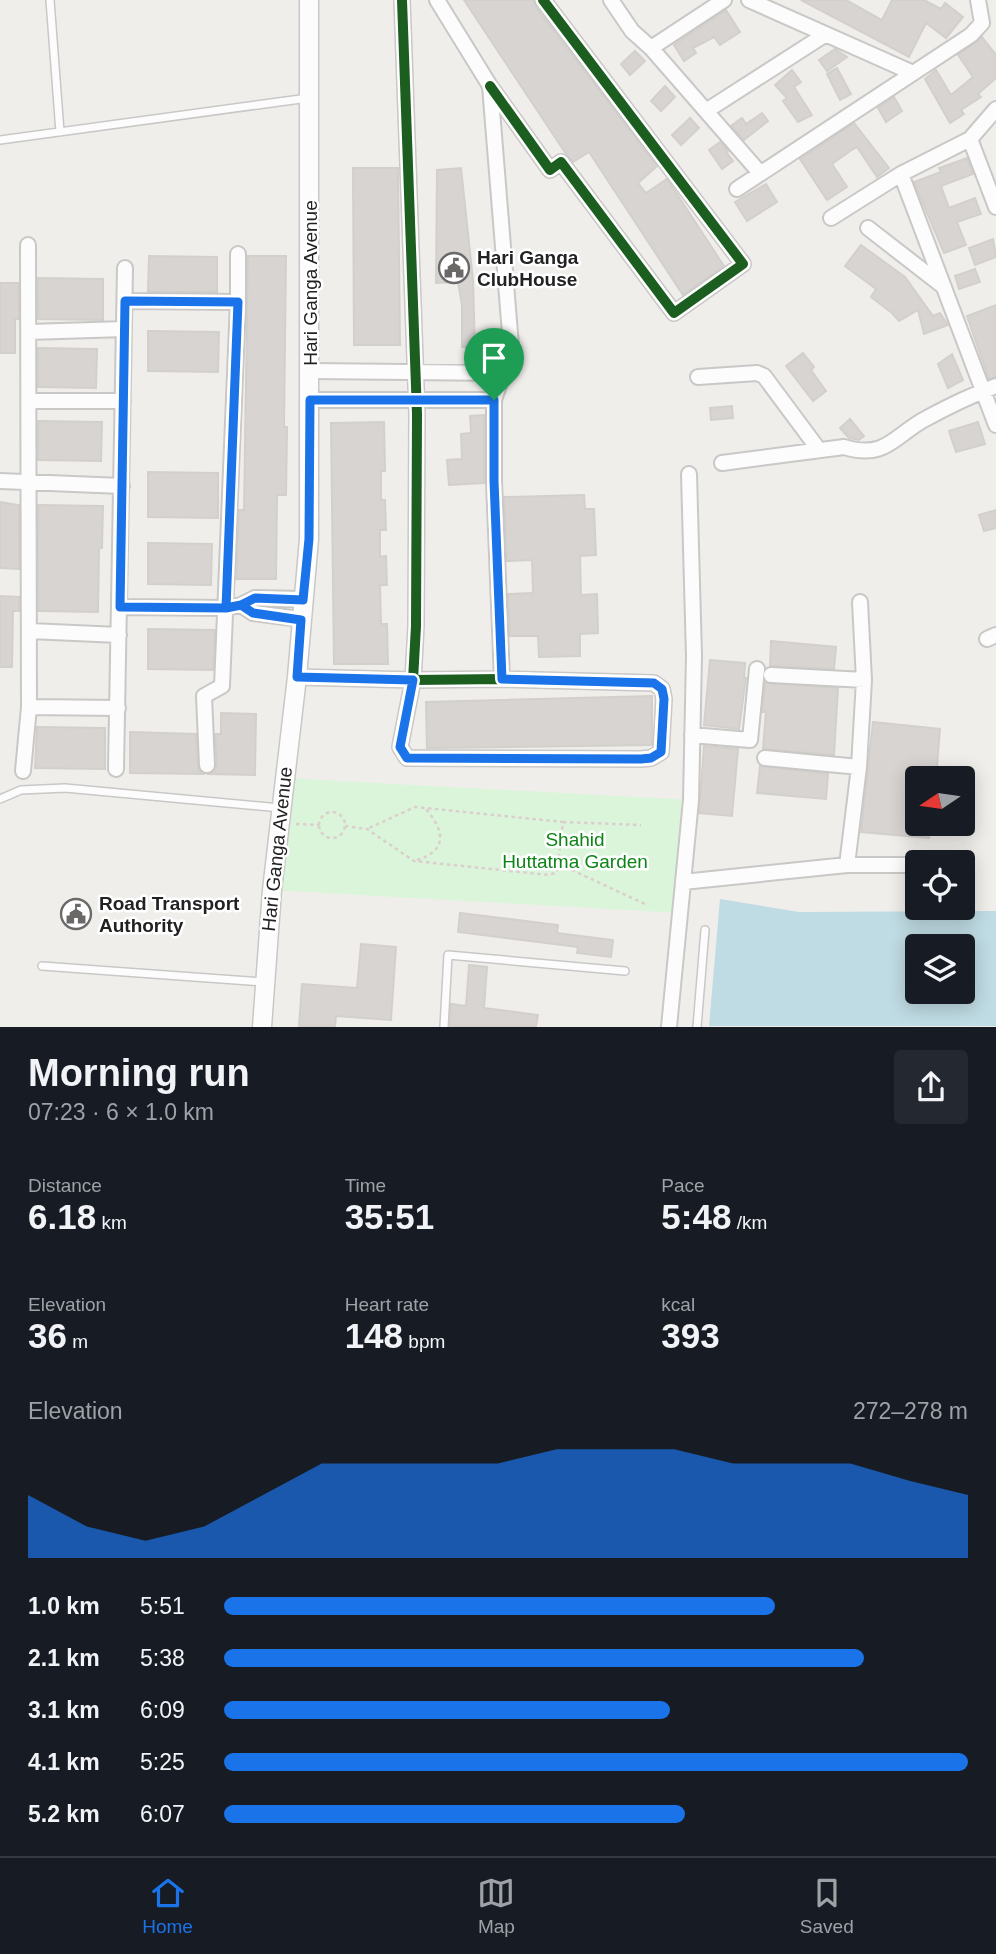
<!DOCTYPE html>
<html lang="en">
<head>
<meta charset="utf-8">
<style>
  body { margin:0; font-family:Arial,sans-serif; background:#242831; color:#f1f3f6; height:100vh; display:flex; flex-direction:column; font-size:26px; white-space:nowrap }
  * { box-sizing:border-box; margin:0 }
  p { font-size:23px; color:#9ea1a6 }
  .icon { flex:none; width:38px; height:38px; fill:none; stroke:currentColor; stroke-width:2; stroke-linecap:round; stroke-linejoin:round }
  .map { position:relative; height:1027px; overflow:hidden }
  .panel { display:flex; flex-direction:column; background:#171b24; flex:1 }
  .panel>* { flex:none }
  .needle { width:46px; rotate:257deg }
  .buttons { position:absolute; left:905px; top:766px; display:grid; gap:14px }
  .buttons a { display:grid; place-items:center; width:70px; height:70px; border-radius:7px; background:#171b24; box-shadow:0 4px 18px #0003; font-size:35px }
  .pin { position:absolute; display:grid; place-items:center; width:60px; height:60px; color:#fff; margin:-72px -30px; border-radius:50% 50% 50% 0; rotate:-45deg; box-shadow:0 0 7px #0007 }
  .pin .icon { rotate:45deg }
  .round { display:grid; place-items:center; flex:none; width:74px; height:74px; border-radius:7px; background:#242831 }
  .headline { display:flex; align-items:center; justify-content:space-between; height:119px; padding:0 28px }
  h1 { font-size:38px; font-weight:700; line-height:52px }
  .stats { display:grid; grid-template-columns:repeat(3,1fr); gap:10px; height:119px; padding:7px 28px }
  .stats div { display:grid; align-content:center }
  .stats b { font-size:35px; font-weight:700 }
  .stats small { font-size:19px; font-weight:400 }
  .stats p { font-size:19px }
  .chart { height:196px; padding:14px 28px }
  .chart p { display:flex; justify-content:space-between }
  .chart svg { width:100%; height:126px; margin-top:7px; fill:#1a73e8; opacity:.7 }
  ul { padding:0 28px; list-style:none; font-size:23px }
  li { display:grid; grid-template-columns:112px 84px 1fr; align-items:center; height:52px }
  li i { height:18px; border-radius:9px; background:#1a73e8 }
  .dock { display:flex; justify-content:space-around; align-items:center; height:98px; border-top:2px solid #363941; background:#171b24; font-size:19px; color:#9ea1a6 }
  .dock a { display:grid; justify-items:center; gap:4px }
  .dock .selected { color:#1a73e8 }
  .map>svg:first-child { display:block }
</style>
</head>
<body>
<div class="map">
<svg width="996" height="1027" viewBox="0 0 996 1027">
  <rect width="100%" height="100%" fill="#f0eeeb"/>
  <!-- park -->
  <path fill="#daf5da" d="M284,778l407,22 -11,113 -408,-23z"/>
  <!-- water -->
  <path fill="#bfdbe3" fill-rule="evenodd" d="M720,899l79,13 197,-1v115h-287zM917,947h45v45h-45z"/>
  <!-- building -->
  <path fill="#d7d4d2" stroke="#d3d0cc" stroke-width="2" d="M464,0h70l1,6 122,160 -19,17 8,10 21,-14 57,87 -41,29 -94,-143 -16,10 -7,-8z
    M801,0h45l36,20 10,-20h32l17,9 4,-6 18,14 -17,21 -20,-15 -17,34z
    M726,10l14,22 -20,13 -6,-8 -21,11 3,5 -12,8 -10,-16z
    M982,37l14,18v23l-18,16 3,3 -20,13 3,4 -14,9 -25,-44 11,-9 15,25 22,-18 -15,-22z
    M835,49l12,8 -20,14 -8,-11z
    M635,51l10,10 -15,14 -9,-11z
    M837,68l14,26 -11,6 -13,-26z
    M792,70l9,12 -7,5 18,28 -14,7 -15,-21 4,-3 -12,-13z
    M665,86l10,11 -14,14 -10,-10z
    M894,97l8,14 -16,11 -8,-14z
    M762,113l6,8 -24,19 -13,-14 11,-8 4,6z
    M690,118l9,10 -18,17 -9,-10z
    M854,123l35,45 -12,9 -20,-30 -4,2 -21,15 15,23 -20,13 -27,-41z
    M720,142l8,9 -1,2 6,8 -11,8 -13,-19z
    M967,158l6,16 -32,12 8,22 26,-10 6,16 -24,8 9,23 -22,8 -30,-71 27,-10 -2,-4z
    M353,168h45l2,177h-46z
    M461,168l12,112 2,69 -13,-2v-42l-4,-23 -22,1 1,-113z
    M766,184l11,18 -30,19 -12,-19z
    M993,239l3,18 -21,8 -6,-17z
    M861,245l44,32 28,39 7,-3 8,12 -24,9 -6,-24 -19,11 -7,-8 -21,-16 5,-8 -31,-23z
    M149,256l68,1v35h-69z
    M248,256h38l-2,171h3l-1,68h-9l-1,84h-40l3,-69h5z
    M975,269l5,13 -21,7 -4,-13z
    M38,278l65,1v41l-65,-1z
    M0,283h18l1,36h-4v34h-15z
    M996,305v72l-7,2 -22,-63z
    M148,331l71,1 -1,40 -70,-1z
    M38,348l59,1 -1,39 -58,-1z
    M803,353l11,14 -3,3 15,21 -13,10 -27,-35z
    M952,354l11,26 -15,8 -10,-24z
    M732,406l1,12 -22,2 -1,-12z
    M484,415v68l-35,2 -2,-25 15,-1 -1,-25 10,-1 -1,-17z
    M850,419l14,17 -5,4 -10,-2 -9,-10z
    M38,421l64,1 -1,39 -63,-1z
    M384,422l1,49h-4v29h4l1,30h-6v27l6,-1 1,29h-7l1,39h6l1,40h-54l-3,-241z
    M978,422l7,22 -29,8 -7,-21z
    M148,472l70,1v45l-70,-1z
    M584,495l1,14h9l2,46 -16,1 1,39 16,-1 1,39 -18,1v22l-41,1 -1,-21h-28l-2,-42 25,-1 -1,-33 -25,1 -3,-64z
    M0,502l19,3v64l-19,-1z
    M38,505l65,1 -1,42h-3l-1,64 -60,-1z
    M996,510v18l-12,3 -5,-16z
    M148,543l64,1 -1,41 -63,-1z
    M0,596l19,1v14h-6l-1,56h-12z
    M148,629l67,1 -2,40 -65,-1z
    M771,641l65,6 -2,22 -64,-3z
    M710,660l35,3 -1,15h2l-7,51 -35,-4z
    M765,683l73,5 -4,67 -71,-6 3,-37h-4z
    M652,696v49l-225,3 -1,-46z
    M221,713l35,1 -1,61 -46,-1 6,-4 2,-5 -2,-31h6z
    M873,722l67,7 -4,50h-19v45h13l-1,14 -68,-6z
    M37,727l68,1v41l-70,-1z
    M130,732l66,2 2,32 1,5 6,3 -75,-1z
    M704,746l34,3 -6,67 -33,-3z
    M760,766l68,8 -2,25 -69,-6z
    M460,913l98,12 -1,8 56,7 -2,17 -34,-4 1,-6 -120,-15z
    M361,944l35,3 -5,73 -55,-4 -1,10h-36l3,-42 55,4z
    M469,965l18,2 -3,41 54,7 -2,11h-86l1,-22 15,2z"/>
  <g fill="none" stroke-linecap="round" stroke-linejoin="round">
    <!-- service casing -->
    <g stroke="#c9c8c7" stroke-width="10">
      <path id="service" d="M50,0l10,132
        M0,140l308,-42
        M0,799l21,-9 44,-2 215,20
        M42,966l222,16
        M444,1027l4,-72 177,16
        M697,1027l8,-97"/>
    </g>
    <!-- minor casing -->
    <g stroke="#c9c8c7" stroke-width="18">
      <path id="minor" d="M611,0l21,31 19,17 109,125
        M749,0l164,73
        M651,48l73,-48
        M490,86l60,84 11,-8 113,151 69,-49 -200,-264
        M706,111l120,-77
        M970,139l26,68
        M901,174l95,251
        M737,189l234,-154 11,-12 -4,-23
        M831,218l70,-44 69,-35 26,-30
        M868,228l76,59
        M125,301l113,1 -16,384 -18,10 3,69
        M238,302v-48
        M29,332l95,-3
        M310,371l193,2 9,-15 -22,-272 -53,-86
        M698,377l59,-4 7,3 55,74
        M310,400h184
        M29,401h94
        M722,463l122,-16c43,13 50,-12 83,-29 22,-12 45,-23 69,-32
        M0,481l122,5
        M241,605l12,8 48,6
        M120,607l106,1 15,-3 14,-7 48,1
        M30,631l89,4
        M987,639l9,-4
        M771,675l93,5
        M297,677l116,3 -13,67 7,11 234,1 10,-1 10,-6 3,-53 -2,-10 -8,-6 -152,-4 -89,1 3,-54 1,-212 -15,-414
        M502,679l-8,-198v-81l9,-27
        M29,707l89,1
        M692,735l58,5 7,-71
        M765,758l94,9
        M116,769l9,-501
        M23,771l6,-64 -1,-462
        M847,865l12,-98 5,-87 -4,-78
        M683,882l164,-17h70
        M669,1027l22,-227 3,-144 -5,-182"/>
    </g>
    <!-- tertiary casing -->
    <g stroke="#c9c8c7" stroke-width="21">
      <path id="tertiary" d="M262,1027l10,-137 25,-213 12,-138v-539"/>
    </g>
    <!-- path -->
    <path stroke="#dccecd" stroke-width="2.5" stroke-dasharray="3.5 3.5" stroke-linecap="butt" d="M319 825a13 13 0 1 1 26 0a13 13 0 1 1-26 0Z
      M563,822l78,3
      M296,824l23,1
      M345,826l22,3 47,32 135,14 8,-3 6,-50 -148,-15 -48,22
      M417,860c33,-10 26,-32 8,-52
      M559,864l86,40"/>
    <!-- service -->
    <use href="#service" stroke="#fdfcfc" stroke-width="7"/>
    <!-- minor -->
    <use href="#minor" stroke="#fdfcfc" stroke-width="14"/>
    <!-- tertiary -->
    <use href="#tertiary" stroke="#fdfcfc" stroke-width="18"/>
    <!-- cycleway casing -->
    <g stroke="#fff" stroke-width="15">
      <path id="cycleway" d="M490,86l60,84 11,-8 113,151 69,-49 -200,-264
        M297,677l116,3 -13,67 7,11 234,1 10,-1 10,-6 3,-53 -2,-10 -8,-6 -152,-4 -89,1 3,-54 1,-212 -15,-414"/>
    </g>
    <!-- cycleway -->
    <use href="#cycleway" stroke="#1b5e20" stroke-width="10"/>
  </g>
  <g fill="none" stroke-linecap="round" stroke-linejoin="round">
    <!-- route casing -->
    <g stroke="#fff" stroke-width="14">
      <path id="route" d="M494,400h-184l-1,139 -6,61 -48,-2 -14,7 -15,3 -106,-1 5,-306 113,1 -12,306 15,-3 12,8 48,7 -4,57 116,3 -13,67 7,11 234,1 10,-1 10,-6 3,-53 -2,-10 -8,-6 -152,-4 -8,-198v-81"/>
    </g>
    <!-- route -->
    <use href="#route" stroke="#1a73e8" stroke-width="9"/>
  </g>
  <!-- icons -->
  <defs>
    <g id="civic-ring" transform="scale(1.575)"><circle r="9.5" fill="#fff" stroke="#6a6968" stroke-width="1.5"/><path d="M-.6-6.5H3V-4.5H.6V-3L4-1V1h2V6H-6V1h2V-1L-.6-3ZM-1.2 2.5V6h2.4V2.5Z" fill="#6a6968"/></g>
  </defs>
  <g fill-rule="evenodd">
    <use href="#civic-ring" x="454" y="268"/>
    <use href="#civic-ring" x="76" y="914"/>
  </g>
  <g text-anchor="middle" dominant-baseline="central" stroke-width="5" stroke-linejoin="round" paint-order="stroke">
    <!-- poi labels -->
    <g font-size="19" font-weight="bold" fill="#222" stroke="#fff" text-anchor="start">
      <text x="477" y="257">Hari Ganga<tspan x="477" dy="22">ClubHouse</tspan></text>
      <text x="99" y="903">Road Transport<tspan x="99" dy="22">Authority</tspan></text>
    </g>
    <!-- street labels -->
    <g font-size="19" fill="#222" stroke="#fff">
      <text transform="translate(310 283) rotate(-90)">Hari Ganga Avenue</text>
      <text transform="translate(277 849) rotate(-84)">Hari Ganga Avenue</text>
    </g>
    <!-- park labels -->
    <g font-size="19" fill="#0c8416" stroke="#fff">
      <text x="575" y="839">Shahid<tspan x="575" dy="22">Huttatma Garden</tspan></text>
    </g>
  </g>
</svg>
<div class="buttons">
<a><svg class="needle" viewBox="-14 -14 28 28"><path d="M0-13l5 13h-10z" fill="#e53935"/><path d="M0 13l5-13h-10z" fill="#9ea1a6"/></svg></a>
<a><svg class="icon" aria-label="locate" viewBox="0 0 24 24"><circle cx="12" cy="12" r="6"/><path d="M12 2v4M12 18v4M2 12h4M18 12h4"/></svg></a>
<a><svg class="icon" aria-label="layers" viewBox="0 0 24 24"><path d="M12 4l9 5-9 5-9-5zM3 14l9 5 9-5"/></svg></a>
</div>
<div class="pin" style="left:494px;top:400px;background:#1e9e55"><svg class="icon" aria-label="arrive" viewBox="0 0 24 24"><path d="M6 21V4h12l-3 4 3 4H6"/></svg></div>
</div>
<section class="panel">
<div class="headline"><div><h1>Morning run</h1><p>07:23 · 6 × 1.0 km</p></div><a class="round"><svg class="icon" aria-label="share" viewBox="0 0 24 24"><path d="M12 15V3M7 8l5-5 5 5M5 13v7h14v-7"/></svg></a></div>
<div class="stats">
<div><p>Distance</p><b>6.18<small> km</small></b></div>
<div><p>Time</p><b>35:51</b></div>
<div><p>Pace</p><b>5:48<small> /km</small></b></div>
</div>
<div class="stats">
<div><p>Elevation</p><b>36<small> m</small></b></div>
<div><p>Heart rate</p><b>148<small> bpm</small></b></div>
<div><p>kcal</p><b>393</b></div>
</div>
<div class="chart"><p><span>Elevation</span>272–278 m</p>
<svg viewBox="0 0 160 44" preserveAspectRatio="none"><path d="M0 44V22L10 33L20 38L30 33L40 22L50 11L60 11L70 11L80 11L90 6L100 6L110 6L120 11L130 11L140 11L150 17L160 22V44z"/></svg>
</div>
<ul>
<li><b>1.0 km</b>5:51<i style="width:74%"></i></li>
<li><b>2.1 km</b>5:38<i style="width:86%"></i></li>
<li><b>3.1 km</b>6:09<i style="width:60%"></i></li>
<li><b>4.1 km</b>5:25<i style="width:100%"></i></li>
<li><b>5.2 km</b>6:07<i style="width:62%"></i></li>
</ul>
</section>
<nav class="dock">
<a class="selected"><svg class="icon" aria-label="home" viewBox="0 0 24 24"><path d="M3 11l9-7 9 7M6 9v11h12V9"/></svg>Home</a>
<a><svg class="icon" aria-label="map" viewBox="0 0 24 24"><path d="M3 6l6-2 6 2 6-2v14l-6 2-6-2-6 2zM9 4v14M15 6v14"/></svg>Map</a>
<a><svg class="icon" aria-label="saved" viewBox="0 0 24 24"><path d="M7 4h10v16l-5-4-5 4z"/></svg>Saved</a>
</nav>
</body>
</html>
